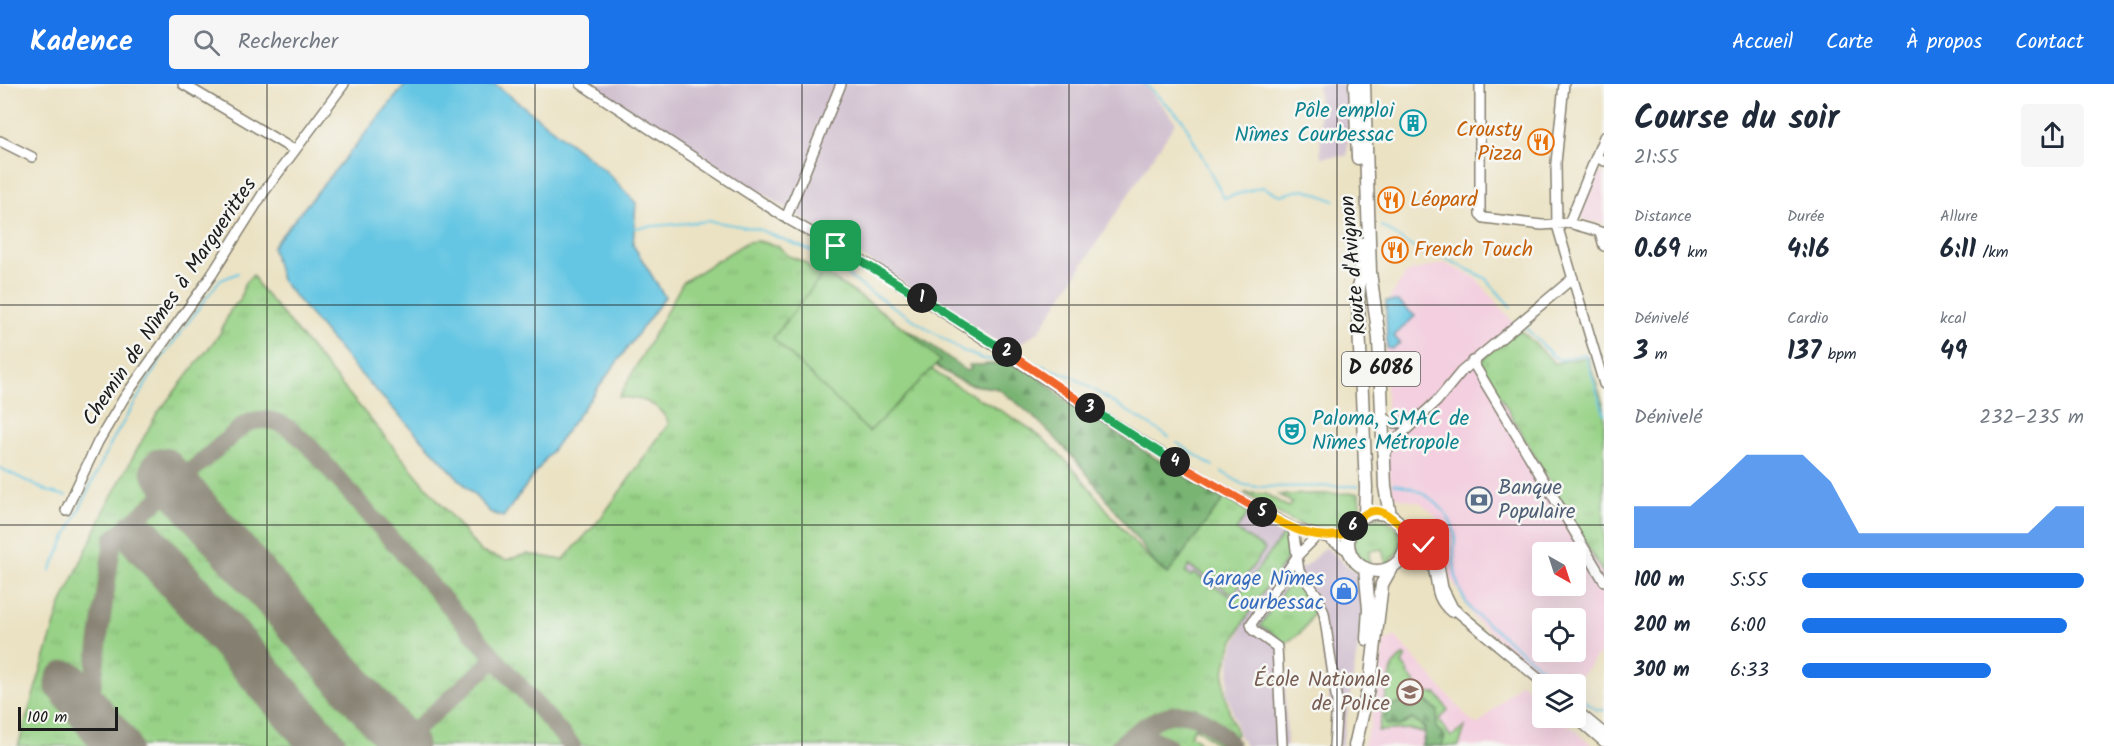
<!DOCTYPE html>
<html lang="fr">
<head>
<meta charset="utf-8">
<style>
  body { margin:0; font-family:Kalam,sans-serif; background:#f6f6f7; color:#1f2937; height:100vh; display:flex; flex-direction:column; font-size:22px; white-space:nowrap }
  * { box-sizing:border-box; margin:0 }
  p { font-size:20px; color:#747a83 }
  .icon { flex:none; width:33px; height:33px; fill:none; stroke:currentColor; stroke-width:2; stroke-linecap:round; stroke-linejoin:round }
  .map { position:relative; flex:1; overflow:hidden }
  .drawer { display:flex; flex-direction:column; background:#fff; width:510px }
  .drawer>* { flex:none }
  .needle { width:39px; rotate:141deg }
  .tools { position:absolute; left:1532px; top:458px; display:grid; gap:12px }
  .tools a { display:grid; place-items:center; width:54px; height:54px; border-radius:6px; background:#fff; box-shadow:0 6px 24px #0002; font-size:30px }
  .scale { position:absolute; left:18px; bottom:15px; width:100px; box-sizing:border-box; padding-left:6px; border:3px solid #1c1c1c; border-top:0; font-size:16px; line-height:21px; white-space:nowrap; color:#1c1c1c; -webkit-text-stroke:4px #f6f6f2; paint-order:stroke }
  .pin { position:absolute; display:grid; place-items:center; width:51px; height:51px; color:#fff; margin:-26px; border-radius:12px; box-shadow:0 3px 9px #0006 }
  .km { position:absolute; width:30px; height:30px; margin:-15px; border-radius:50%; background:#222; color:#fff; font-size:16px; line-height:30px; text-align:center }
  .round { display:grid; place-items:center; flex:none; width:63px; height:63px; border-radius:6px; background:#f6f6f7 }
  .summary { display:flex; align-items:center; justify-content:space-between; height:102px; padding:0 30px }
  h1 { font-size:33px; font-weight:600; line-height:45px }
  .stats { display:grid; grid-template-columns:repeat(3,1fr); gap:9px; height:102px; padding:6px 30px }
  .stats div { display:grid; align-content:center }
  .stats b { font-size:26px; font-weight:600 }
  .stats small { font-size:16px; font-weight:400 }
  .stats p { font-size:16px }
  .chart { height:168px; padding:12px 30px }
  .chart p { display:flex; justify-content:space-between }
  .chart svg { width:100%; height:108px; margin-top:6px; fill:#1a73e8; opacity:.7 }
  ul { padding:0 30px; list-style:none; font-size:20px }
  li { display:grid; grid-template-columns:96px 72px 1fr; align-items:center; height:45px }
  li i { height:15px; border-radius:8px; background:#1a73e8 }
  header { display:flex; align-items:center; gap:36px; box-sizing:border-box; height:84px; padding:0 30px; background:#1a73e8; color:#fff }
  header strong { font-size:28px }
  nav { display:flex; gap:33px; margin-inline-start:auto; font-size:21px }
  .search { width:420px; height:54px; background:#f6f6f7; display:flex; align-items:center; gap:15px; box-sizing:border-box; padding:0 21px; border-radius:6px; color:#747a83; font-size:22px }
  main { display:flex; flex:1; min-height:0 }
  .map>svg:first-child { display:block }
</style>
</head>
<body>
<header>
<strong>Kadence</strong>
<div class="search"><svg class="icon" aria-label="search" viewBox="0 0 24 24"><circle cx="10" cy="10" r="6"/><path d="M15 15l6 6"/></svg>Rechercher</div>
<nav><a>Accueil</a><a>Carte</a><a>À propos</a><a>Contact</a></nav>
</header>
<main>
<div class="map">
<svg width="1604" height="662" viewBox="0 0 1604 662">
  <defs>
    <pattern id="grass-tufts" width="24" height="20" patternUnits="userSpaceOnUse" patternTransform="scale(1.5)"><rect width="24" height="20" fill="#97d286"/><path d="M3 7l-1-3M5 7V3M7 7l1-3M15 17l-1-3M17 17v-4M19 17l1-3" fill="none" stroke="#82b473"/></pattern>
    <pattern id="forest-firs" width="22" height="20" patternUnits="userSpaceOnUse" patternTransform="scale(1.5)"><rect width="22" height="20" fill="#79b473"/><path d="M5 1l3.5 6h-7zM16 11l3.5 6h-7z" fill="#62925e"/></pattern>
  </defs>
  <rect width="100%" height="100%" fill="#f6f6f2"/>
  <filter id="ink" filterUnits="userSpaceOnUse"><feTurbulence type="fractalNoise" baseFrequency=".0167" numOctaves="2"/><feDisplacementMap in="SourceGraphic" scale="12" xChannelSelector="R" yChannelSelector="G"/><feConvolveMatrix kernelMatrix="1 2 1 2 8 2 1 2 1" color-interpolation-filters="sRGB"/></filter>
  <filter id="wash" filterUnits="userSpaceOnUse"><feTurbulence type="fractalNoise" baseFrequency=".008" numOctaves="4" result="noise"/><feDisplacementMap in="SourceGraphic" scale="24" xChannelSelector="R" yChannelSelector="G"/><feGaussianBlur stdDeviation="1.35" result="paint"/><feColorMatrix in="noise" values="0 0 0 0 0 0 0 0 0 0 0 0 0 0 0 0 0 1.4 0 .05"/><feComposite in="paint" operator="in"/></filter>
  <g filter="url(#wash)">
    <rect width="100%" height="100%" fill="#ebe2c3"/>
    <!-- built -->
    <path fill="#f3cfdf" fill-rule="evenodd" d="M1598,88l6,2v49l-20,-3 -3,-7z
      M1444,179l32,15 41,49 -37,35 124,213v73l-30,36h-23l-76,-64 -25,-43 -4,-37 -12,-26 -13,-11 -28,-7 -6,-33 -2,-158 22,-33zM1542,468h33v33h-33zM1542,534h33v33h-33z
      M1395,552l77,86 7,2 42,-42 21,19v16h18l33,29h-230l7,-19 14,-85z"/>
    <!-- industrial -->
    <path fill="#cfbdce" d="M590,0h554l32,38 -137,209 -29,19z
      M1318,0h33l-4,72 -26,1z
      M1227,413l58,38 8,35 11,-3 22,-20 32,28 6,34 -22,137h-6l-20,-143 -32,45 3,98h-42l-6,-11 -12,-42 4,-38 12,-30 -75,-51z"/>
    <!-- grass -->
    <path fill="url(#grass-tufts)" stroke="#5a7751" stroke-width="1.5" d="M758,157l20,5 11,10 15,6c45,40 89,82 140,116 30,20 65,34 93,56 51,40 80,100 130,140l58,-77 24,16 -13,17 29,19 -30,43h-5l-41,-26 -4,7 6,3 3,-3 39,25 4,-1 46,-62 4,1 4,17c-22,32 -64,82 -67,122 -1,20 6,40 13,59l-11,12h-7l-24,-19 -5,8 9,6 -3,2 4,3h-1182l42,-139 49,-106 47,-86 63,-80 13,-28 8,-6 4,-17 9,-9 6,11 222,266 25,8 21,-6 36,6 38,-42 68,-95c-11,-21 -27,-25 -50,-26l64,-115 64,-40z
      M1517,243l38,36 33,-6 16,50v168l-124,-213z
      M1244,409l22,1 22,13 4,-4 -13,-8 80,-2 1,15 -21,23c-34,3 -67,-22 -95,-38z
      M1374,434c28,0 36,32 12,46l-4,-15 -13,2 1,14c-23,-12 -21,-40 4,-47z
      M1294,491l22,24c-4,22 -13,37 -34,45l-4,-7 -18,-11z
      M1402,572h4l-4,8 7,8 -1,2 15,19 14,1 11,16 -9,10 12,17 14,-10 -6,19h-17v-13l-6,-5 2,-17 -14,-12 -35,7 14,19 9,-6c14,8 14,12 12,27h-3l4,-13 -15,-4 -32,2 15,-66z"/>
    <!-- forest -->
    <path fill="url(#forest-firs)" stroke="#4a6848" stroke-width="1.5" d="M888,236l29,15 50,36 4,-2 -2,-4c17,1 40,-6 55,2 17,9 31,26 47,37 50,32 101,67 154,93l-57,77 -10,-7c-49,-63 -91,-130 -157,-176 -9,-6 -22,-3 -31,-7 -33,-10 -58,-41 -82,-64z
      M1419,610l11,12 8,5 -2,17 9,8 -3,10h-18l1,-18 -13,-9 -13,7 -12,-1 -3,-6 5,-13 21,-5z"/>
    <!-- pitch -->
    <path fill="#97d286" stroke="#5a7751" stroke-width="1.5" d="M824,189c41,26 82,53 116,88l-71,71 -96,-94z"/>
    <!-- water -->
    <path fill="#65c6e3" stroke="#407180" stroke-width="1.5" d="M406,0h89l112,88 29,31 -3,42 32,52 -162,220 -13,-5 -136,-145 -73,-87 -9,-33z
      M1386,217h12l17,15 -21,20 6,7 -8,6 -5,-1z"/>
    <g fill="none" stroke-linecap="round" stroke-linejoin="round">
      <!-- stream -->
      <path stroke="#65c6e3" stroke-width="2" d="M1145,0l38,36 41,78 38,-11 18,8 25,-6 30,12
        M1382,142l39,27 22,4 42,21 26,29
        M632,144l78,-7 48,8 61,25 51,38 93,59 20,8 27,1
        M1523,241l30,31 8,4 24,-6 19,60
        M1034,279l39,14 96,60
        M1177,359l36,23
        M0,384l47,23 19,5
        M1222,388l22,13 13,2 101,-1
        M1393,400c27,2 55,22 62,50 1,5 -1,13 -1,18 0,25 4,41 19,60l88,72
        M50,487l62,-130 49,-82 58,-78 19,-8
        M1575,610l22,16h7"/>
      <!-- taxiway -->
      <path stroke="#847f70" stroke-width="18" d="M128,440l14,15
        M89,626l24,-171 132,-115c29,-12 46,4 66,24l261,298
        M1124,660l26,-6 18,8
        M397,662l97,-86
        M1119,662c39,-36 74,-48 111,-2"/>
      <!-- runway -->
      <path stroke="#847f70" stroke-width="45" d="M163,386l242,276
        M142,455l182,207
        M67,599l51,63"/>
    </g>
  </g>
  <g filter="url(#ink)">
    <g fill="none" stroke-linecap="round" stroke-linejoin="round">
      <!-- minor casing -->
      <g stroke="#847f70" stroke-width="12">
        <path id="minor" d="M183,0l111,66
          M581,0l205,134 99,56 196,129 130,81 82,44 35,10 21,-5
          M1480,0v130l4,4 58,7 27,-2 35,10
          M1564,0l-8,79 1,62 47,159
          M0,57l32,16
          M1596,73l8,-20
          M786,134l55,-134
          M1569,139l27,-66 8,4
          M1600,148l4,14
          M1472,277l132,220
          M1384,334l10,5 22,-1
          M1384,370l11,-14 42,-39 24,-29 112,-94
          M66,426l32,-68 26,-44 87,-122 53,-84 80,-108
          M1293,444l6,43 18,24 7,18 13,89 -3,44
          M1405,447l23,16 10,13 5,28 10,20 92,76
          M1328,454l22,14
          M1402,473l13,-3 15,6c10,20 1,35 21,52
          M1575,625l29,24
          M1575,633l29,25
          M1282,662l-5,-99 -24,-17 -2,-6 47,-69 19,-19"/>
      </g>
      <!-- major casing -->
      <g stroke="#847f70" stroke-width="15">
        <path id="major" d="M1355,0l3,74
          M1364,0l6,188 9,67 6,148 5,28
          M1362,160l-4,58 8,186 -1,27
          M1348 458a29 29 0 1 1 58 0a29 29 0 1 1-58 0Z
          M1365,484l4,41 -2,30
          M1355,662l16,-70 11,-92 9,-16"/>
      </g>
      <!-- minor -->
      <use href="#minor" stroke="#fff" stroke-width="9"/>
      <!-- major -->
      <use href="#major" stroke="#fff" stroke-width="12"/>
    </g>
  </g>
  <g fill="none" stroke-linecap="round" stroke-linejoin="round" filter="url(#ink)">
    <!-- split-1 casing -->
    <g stroke="#fff" stroke-width="12">
      <path id="split-1" d="M836,162l86,52"/>
    </g>
    <!-- split-2 casing -->
    <g stroke="#fff" stroke-width="12">
      <path id="split-2" d="M922,214l85,54"/>
    </g>
    <!-- split-3 casing -->
    <g stroke="#fff" stroke-width="12">
      <path id="split-3" d="M1007,268l83,56"/>
    </g>
    <!-- split-4 casing -->
    <g stroke="#fff" stroke-width="12">
      <path id="split-4" d="M1090,324l85,54"/>
    </g>
    <!-- split-5 casing -->
    <g stroke="#fff" stroke-width="12">
      <path id="split-5" d="M1175,378l87,50"/>
    </g>
    <!-- split-6 casing -->
    <g stroke="#fff" stroke-width="12">
      <path id="split-6" d="M1262,428c30,17 53,30 87,21l4,-7"/>
    </g>
    <!-- split-7 casing -->
    <g stroke="#fff" stroke-width="12">
      <path id="split-7" d="M1353,442c28,-39 48,8 71,19"/>
    </g>
    <!-- split-1 -->
    <use href="#split-1" stroke="#22a559" stroke-width="8"/>
    <!-- split-2 -->
    <use href="#split-2" stroke="#22a559" stroke-width="8"/>
    <!-- split-3 -->
    <use href="#split-3" stroke="#f0652b" stroke-width="8"/>
    <!-- split-4 -->
    <use href="#split-4" stroke="#22a559" stroke-width="8"/>
    <!-- split-5 -->
    <use href="#split-5" stroke="#f0652b" stroke-width="8"/>
    <!-- split-6 -->
    <use href="#split-6" stroke="#f5b400" stroke-width="8"/>
    <!-- split-7 -->
    <use href="#split-7" stroke="#f5b400" stroke-width="8"/>
  </g>
  <!-- grid -->
  <path fill="none" stroke="#1c1c1c" stroke-width="1.5" stroke-opacity="0.55" d="M267,0v662M535,0v662M802,0v662M1069,0v662M1337,0v662M0,221h1604M0,441h1604"/>
  <!-- icons -->
  <defs>
    <g id="building-ring" transform="scale(1.35)"><circle r="9.5" fill="#f6f6f2" stroke="#0f9aa8" stroke-width="1.5"/><path d="M-4-6H4V6H1V3H-1V6H-4ZM-2.5-4.3h1.7v1.8h-1.7ZM.8-4.3h1.7v1.8H.8ZM-2.5-1h1.7V.8h-1.7ZM.8-1h1.7V.8H.8Z" fill="#0f9aa8"/></g>
    <g id="restaurant-ring" transform="scale(1.35)"><circle r="9.5" fill="#f6f6f2" stroke="#e8710a" stroke-width="1.5"/><path d="M-5-6h1v4h1v-4h1v4h1v-4h1v5L-1.5 .5V6h-2V.5L-5-1ZM5-6V6H3V1.5H1.5Q1.5-4 5-6Z" fill="#e8710a"/></g>
    <g id="theatre-ring" transform="scale(1.35)"><circle r="9.5" fill="#f6f6f2" stroke="#0f9aa8" stroke-width="1.5"/><path d="M-5-5.5Q0-4 5-5.5V0Q5 5 0 6Q-5 5-5 0ZM-3.3-2.5H-1v1.5H-3.3ZM1-2.5H3.3v1.5H1ZM-2.8 1Q0 5.5 2.8 1Z" fill="#0f9aa8"/></g>
    <g id="bank-ring" transform="scale(1.35)"><circle r="9.5" fill="#f6f6f2" stroke="#5c6f8a" stroke-width="1.5"/><path d="M-6-4H6V4H-6ZM0-2.3a2.3 2.3 0 1 0 0 4.6a2.3 2.3 0 1 0 0-4.6Z" fill="#5c6f8a"/></g>
    <g id="shop-ring" transform="scale(1.35)"><circle r="9.5" fill="#f6f6f2" stroke="#3f7fe0" stroke-width="1.5"/><path d="M-5-2.5h2.3a2.7 3.5 0 0 1 5.4 0H5L5.5 6h-11ZM-1.5-2.5h3a1.5 2.3 0 0 0-3 0Z" fill="#3f7fe0"/></g>
    <g id="university-ring" transform="scale(1.35)"><circle r="9.5" fill="#f6f6f2" stroke="#8d6e63" stroke-width="1.5"/><path d="M0-5L7-2L0 1L-7-2ZM-4 1L0 2.5L4 1V4Q0 6-4 4Z" fill="#8d6e63"/></g>
  </defs>
  <g fill-rule="evenodd">
    <use href="#building-ring" x="1413" y="39"/>
    <use href="#restaurant-ring" x="1541" y="58"/>
    <use href="#restaurant-ring" x="1391" y="116"/>
    <use href="#restaurant-ring" x="1395" y="166"/>
    <use href="#theatre-ring" x="1292" y="347"/>
    <use href="#bank-ring" x="1479" y="416"/>
    <use href="#shop-ring" x="1344" y="507"/>
    <use href="#university-ring" x="1410" y="608"/>
  </g>
  <g text-anchor="middle" dominant-baseline="central" stroke-width="5" stroke-linejoin="round" paint-order="stroke">
    <!-- shield labels -->
    <rect fill="#f6f6f2" stroke="#5d5d5c" stroke-width="1.5" x="1342" y="268" width="78" height="34" rx="4.5"/>
    <g font-size="20" font-weight="bold" fill="#1c1c1c">
      <text x="1381" y="285">D 6086</text>
    </g>
    <!-- culture labels -->
    <g font-size="21" fill="#0d838f" stroke="#f6f6f2" text-anchor="end">
      <text x="1394" y="27">Pôle emploi<tspan x="1394" dy="24">Nîmes Courbessac</tspan></text>
      <text x="1312" y="335" text-anchor="start">Paloma, SMAC de<tspan x="1312" dy="24">Nîmes Métropole</tspan></text>
    </g>
    <!-- food labels -->
    <g font-size="21" fill="#c56008" stroke="#f6f6f2" text-anchor="start">
      <text x="1522" y="46" text-anchor="end">Crousty<tspan x="1522" dy="24">Pizza</tspan></text>
      <text x="1410" y="116">Léopard</text>
      <text x="1414" y="166">French Touch</text>
    </g>
    <!-- street labels -->
    <g font-size="21" fill="#1c1c1c" stroke="#f6f6f2">
      <text transform="translate(1354 181) rotate(-95)">Route d'Avignon</text>
      <text transform="translate(170 218) rotate(-56)">Chemin de Nîmes à Marguerittes</text>
    </g>
    <!-- service labels -->
    <g font-size="21" fill="#4e5e75" stroke="#f6f6f2" text-anchor="start">
      <text x="1498" y="404">Banque<tspan x="1498" dy="24">Populaire</tspan></text>
    </g>
    <!-- shop labels -->
    <g font-size="21" fill="#366cbe" stroke="#f6f6f2" text-anchor="end">
      <text x="1324" y="495">Garage Nîmes<tspan x="1324" dy="24">Courbessac</tspan></text>
    </g>
    <!-- education labels -->
    <g font-size="21" fill="#785e54" stroke="#f6f6f2" text-anchor="end">
      <text x="1390" y="596">École Nationale<tspan x="1390" dy="24">de Police</tspan></text>
    </g>
  </g>
</svg>
<div class="tools">
<a><svg class="needle" viewBox="-14 -14 28 28"><path d="M0-13l5 13h-10z" fill="#e53935"/><path d="M0 13l5-13h-10z" fill="#747a83"/></svg></a>
<a><svg class="icon" aria-label="locate" viewBox="0 0 24 24"><circle cx="12" cy="12" r="6"/><path d="M12 2v4M12 18v4M2 12h4M18 12h4"/></svg></a>
<a><svg class="icon" aria-label="layers" viewBox="0 0 24 24"><path d="M12 4l9 5-9 5-9-5zM3 14l9 5 9-5"/></svg></a>
</div>
<div class="scale">100 m</div>
<div class="pin" style="left:836px;top:162px;background:#1e9e55"><svg class="icon" aria-label="arrive" viewBox="0 0 24 24"><path d="M6 21V4h12l-3 4 3 4H6"/></svg></div>
<div class="pin" style="left:1424px;top:461px;background:#d93025"><svg class="icon" aria-label="check" viewBox="0 0 24 24"><path d="M5 12l5 5 9-10"/></svg></div>
<b class="km" style="left:922px;top:214px">1</b>
<b class="km" style="left:1007px;top:268px">2</b>
<b class="km" style="left:1090px;top:324px">3</b>
<b class="km" style="left:1175px;top:378px">4</b>
<b class="km" style="left:1262px;top:428px">5</b>
<b class="km" style="left:1353px;top:442px">6</b>
</div>
<section class="drawer">
<div class="summary"><div><h1>Course du soir</h1><p>21:55</p></div><a class="round"><svg class="icon" aria-label="share" viewBox="0 0 24 24"><path d="M12 15V3M7 8l5-5 5 5M5 13v7h14v-7"/></svg></a></div>
<div class="stats">
<div><p>Distance</p><b>0.69<small> km</small></b></div>
<div><p>Durée</p><b>4:16</b></div>
<div><p>Allure</p><b>6:11<small> /km</small></b></div>
</div>
<div class="stats">
<div><p>Dénivelé</p><b>3<small> m</small></b></div>
<div><p>Cardio</p><b>137<small> bpm</small></b></div>
<div><p>kcal</p><b>49</b></div>
</div>
<div class="chart"><p><span>Dénivelé</span>232–235 m</p>
<svg viewBox="0 0 160 44" preserveAspectRatio="none"><path d="M0 44V27L10 27L20 27L30 17L40 6L50 6L60 6L70 17L80 38L90 38L100 38L110 38L120 38L130 38L140 38L150 27L160 27V44z"/></svg>
</div>
<ul>
<li><b>100 m</b>5:55<i style="width:100%"></i></li>
<li><b>200 m</b>6:00<i style="width:94%"></i></li>
<li><b>300 m</b>6:33<i style="width:67%"></i></li>
</ul>
</section>
</main>
</body>
</html>
